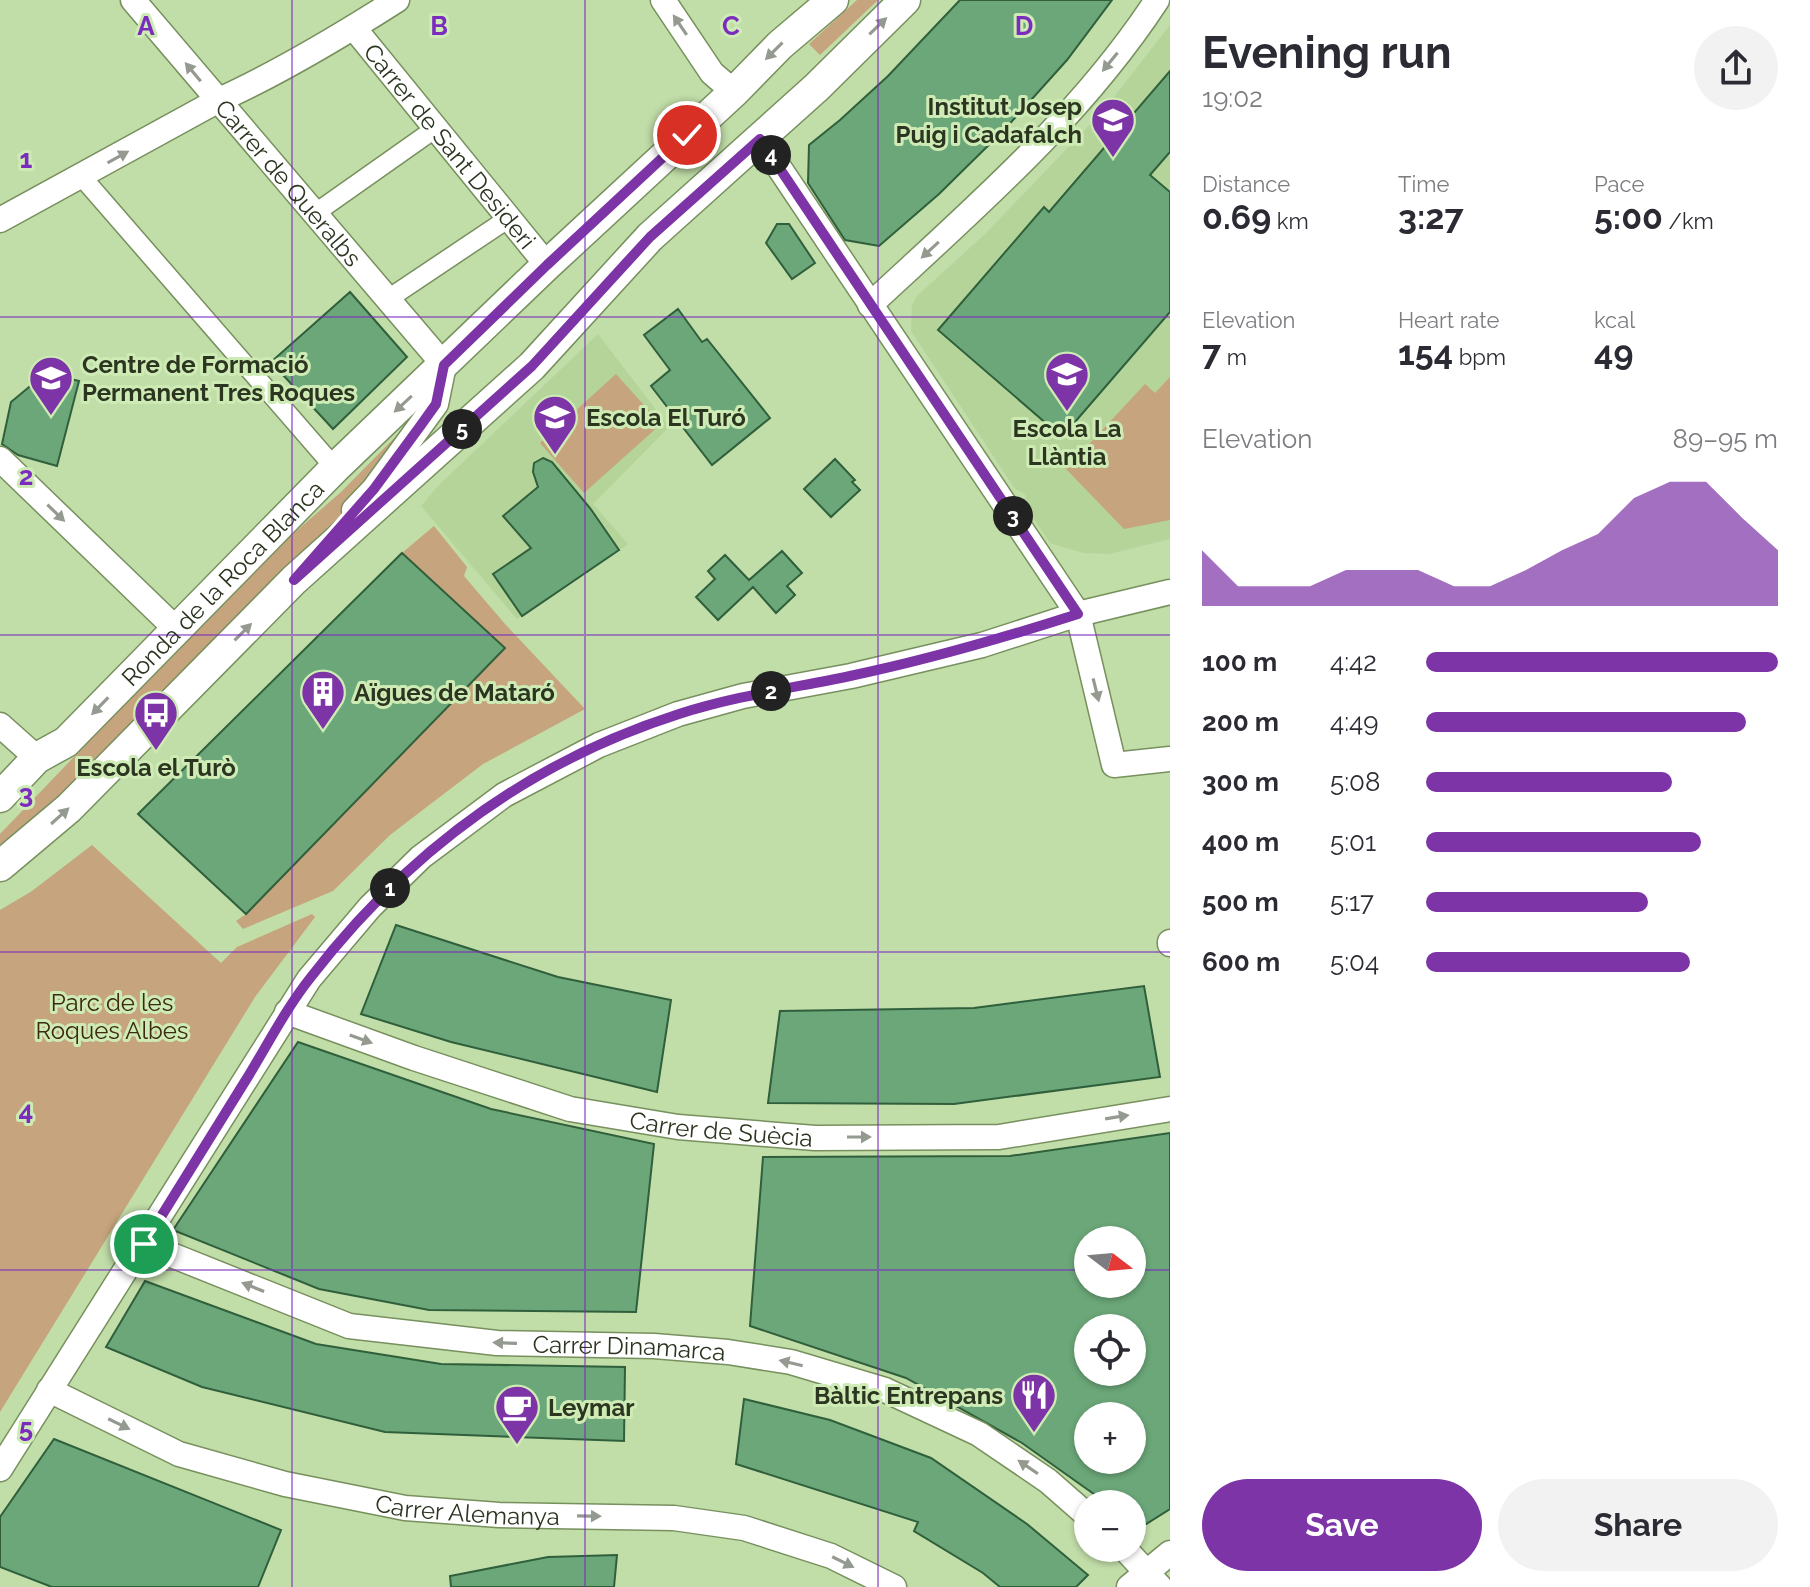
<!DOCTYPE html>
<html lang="en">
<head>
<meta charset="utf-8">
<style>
  body { margin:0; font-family:Raleway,sans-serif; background:#f2f2f3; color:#2b2b33; height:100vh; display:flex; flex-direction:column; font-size:30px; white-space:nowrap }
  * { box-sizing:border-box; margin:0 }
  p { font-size:26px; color:#7c7c81 }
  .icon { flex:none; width:44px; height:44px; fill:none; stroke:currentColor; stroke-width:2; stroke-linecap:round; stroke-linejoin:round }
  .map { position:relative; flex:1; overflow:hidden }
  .drawer { display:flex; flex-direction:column; background:#fff; width:640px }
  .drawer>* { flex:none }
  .needle { width:52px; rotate:106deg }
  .buttons { position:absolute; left:1074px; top:1226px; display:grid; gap:16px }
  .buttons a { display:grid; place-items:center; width:72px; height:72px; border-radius:50%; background:#fff; box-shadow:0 2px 6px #0004; font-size:40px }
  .pin { position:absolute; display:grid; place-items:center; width:68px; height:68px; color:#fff; margin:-34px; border:4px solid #fff; border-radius:50%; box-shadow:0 2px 8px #0007 }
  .km { position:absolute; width:40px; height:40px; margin:-20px; border-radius:50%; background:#222; color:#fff; font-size:22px; line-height:40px; text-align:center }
  .round { display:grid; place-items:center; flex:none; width:84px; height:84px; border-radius:42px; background:#f2f2f3 }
  .head { display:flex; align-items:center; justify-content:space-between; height:136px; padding:0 32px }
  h1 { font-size:44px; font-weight:700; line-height:60px }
  .figures { display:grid; grid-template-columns:repeat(3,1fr); gap:12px; height:136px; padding:8px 32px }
  .figures div { display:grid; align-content:center }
  .figures b { font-size:34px; font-weight:700 }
  .figures small { font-size:22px; font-weight:400 }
  .figures p { font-size:22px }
  .chart { height:224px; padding:16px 32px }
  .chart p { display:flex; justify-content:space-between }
  .chart svg { width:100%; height:144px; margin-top:8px; fill:#7d34a7; opacity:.7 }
  .action { display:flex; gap:16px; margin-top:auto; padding:16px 32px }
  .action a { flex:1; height:92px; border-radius:48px; background:#7d34a7; color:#fff; font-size:32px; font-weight:700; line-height:92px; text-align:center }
  .action a+a { background:#f2f2f3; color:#2b2b33 }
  ul { padding:0 32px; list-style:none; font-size:26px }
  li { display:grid; grid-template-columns:128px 96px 1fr; align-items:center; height:60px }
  li i { height:20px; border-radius:10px; background:#7d34a7 }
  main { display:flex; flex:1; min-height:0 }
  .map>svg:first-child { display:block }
</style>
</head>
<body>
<main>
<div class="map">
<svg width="1170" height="1587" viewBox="0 0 1170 1587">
  <rect width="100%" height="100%" fill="#c1dda8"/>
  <!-- built -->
  <path fill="#b5d499" d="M1170,25v514l-61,15 -26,-1 -33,-10 -20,-30 -5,-19 -10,-5 -104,-158 1,-26 5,-9 68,-62 119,-124z
    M598,334l71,93 -76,77 35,40 -111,75 -96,-113 17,-20z"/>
  <!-- green -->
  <path fill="#c6a47d" d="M857,0h21l-58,55 -11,-11z
    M616,374l45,50 -77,69 -44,-50z
    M1170,377v143l-46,9 -58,-60 79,-85 10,9z
    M413,419l-65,97 -348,341v-23l262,-273 79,-69z
    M434,526l33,41 -3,9 41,48 80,85 -102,55 -93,71 -57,56 -90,38 -7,-8 10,-7 259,-266 -103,-95z
    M92,845l129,118 16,-16 75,-33 3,3 -60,80 -255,415v-502l32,-19z"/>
  <!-- building -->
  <path fill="#6ba778" stroke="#305f3c" stroke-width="2" fill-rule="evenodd" d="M960,0h152l-45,60 -62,69 -66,65 -60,52 -34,-6 -37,-57 1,-38 31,-25 48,-44z
    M1170,71v81l-20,23 20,17v120l-108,125 -124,-107 106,-123 5,5z
    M777,224h12l26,39 -23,16 -26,-36z
    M350,292l57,65 -74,72 -62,-67z
    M678,309l24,33 5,-3 63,79 -58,47 -61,-79 19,-16 -26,-35z
    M46,373l33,8 -22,85 -39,-11 -16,-11 9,-42z
    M543,458l9,4 38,46 29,42 -97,66 -29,-42 38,-26 -28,-32 35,-29 -5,-15 1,-9z
    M835,459l20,21 -3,2 8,8 -29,27 -27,-28z
    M782,551l20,22 -15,13 8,9 -19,18 -23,-26 -35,33 -22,-23 19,-18 -7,-8 17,-16 24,25z
    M402,553l103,95 -259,266 -108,-100z
    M396,925l162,52 113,23 -14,92 -206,-50 -90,-28z
    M1144,986l16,91 -206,27 -186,-1 12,-92 194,-3z
    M298,1042l193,67 163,35 -18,168 -207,-2 -110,-21 -146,-59z
    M1170,1133v376l-38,24v-29h-24l-86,-61 -116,-65 -156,-52 13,-169 247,-1zM1088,1240h44v44h-44zM1088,1328h44v44h-44zM1088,1416h44v44h-44z
    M145,1281l171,63 125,20 184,3 -1,74 -239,-9 -183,-45 -96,-40z
    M744,1399l86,21 101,38 96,66 61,51 -12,12h-76l-17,-14 -69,-42 4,-9 -182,-58z
    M54,1439l227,91 -23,57h-206l-52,-20v-50z
    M617,1555l-3,32h-163l-1,-11 98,-19z"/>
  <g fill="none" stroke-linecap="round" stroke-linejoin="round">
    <!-- pedestrian casing -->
    <g stroke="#77905e" stroke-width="21">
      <path id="pedestrian" d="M82,177l253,291
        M314,214l122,-86
        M388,299l121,-81"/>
    </g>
    <!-- minor casing -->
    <g stroke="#77905e" stroke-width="27">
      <g id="minor">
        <path id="s1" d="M133,0l311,365 -8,39 -62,85 -20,21"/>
        <path d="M663,0l49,73 22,19"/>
        <path id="s2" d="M354,28l193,237"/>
        <path d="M760,139l318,475 36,151 56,-6"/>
        <path d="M0,220l217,-119c62,-28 122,-64 180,-101"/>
        <path d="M870,305c102,-95 210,-187 287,-305"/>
        <path d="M0,459l175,169"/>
        <path d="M0,725l37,33"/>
        <path d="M1170,942v2"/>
        <path id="s3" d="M287,1012l127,46 156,51 108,18 137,11 184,-1 171,-28"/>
        <path id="s4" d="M144,1244l205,82 148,17 157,3 74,6 63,10 94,28 94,44 69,47 40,35"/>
        <path id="s5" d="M49,1390l130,64 106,30 120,24 94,7 175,3 70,10 87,28 63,31"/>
        <path d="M0,1469l309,-490 61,-72 51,-50 83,-62 95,-50 79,-31 65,-18 108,-20 131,-31 96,-31 92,-22"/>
        <path d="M1124,1548l36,39"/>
        <path d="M1129,1587l41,-34"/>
      </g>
    </g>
    <!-- tertiary casing -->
    <g stroke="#77905e" stroke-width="33">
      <g id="tertiary">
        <path id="s6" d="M0,797l37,-39 29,-16 269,-274 212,-203 187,-173 46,-47 53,-45"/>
        <path d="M0,866l69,-58 225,-228 238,-214 118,-129 167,-150 88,-87"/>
      </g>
    </g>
    <!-- pedestrian -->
    <use href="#pedestrian" stroke="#fff" stroke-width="18"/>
    <!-- minor -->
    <use href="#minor" stroke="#fff" stroke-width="24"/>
    <!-- tertiary -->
    <use href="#tertiary" stroke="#fff" stroke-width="30"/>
  </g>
  <!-- one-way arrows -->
  <defs><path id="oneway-solid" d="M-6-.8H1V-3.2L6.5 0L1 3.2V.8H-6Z" transform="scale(2)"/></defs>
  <g fill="#959a90">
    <use href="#oneway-solid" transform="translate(680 25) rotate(-124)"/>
    <use href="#oneway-solid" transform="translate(878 26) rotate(-44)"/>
    <use href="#oneway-solid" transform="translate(774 51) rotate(135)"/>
    <use href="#oneway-solid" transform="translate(1110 62) rotate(129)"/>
    <use href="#oneway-solid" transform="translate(193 72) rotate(-130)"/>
    <use href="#oneway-solid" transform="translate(118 157) rotate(-29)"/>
    <use href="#oneway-solid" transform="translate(930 250) rotate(137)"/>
    <use href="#oneway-solid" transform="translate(403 404) rotate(137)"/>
    <use href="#oneway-solid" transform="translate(56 513) rotate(44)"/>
    <use href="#oneway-solid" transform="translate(243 632) rotate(-45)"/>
    <use href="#oneway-solid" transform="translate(1096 690) rotate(76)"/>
    <use href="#oneway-solid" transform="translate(100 706) rotate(134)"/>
    <use href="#oneway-solid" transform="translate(60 816) rotate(-42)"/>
    <use href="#oneway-solid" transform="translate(361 1039) rotate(20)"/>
    <use href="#oneway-solid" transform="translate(1117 1117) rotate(-9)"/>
    <use href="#oneway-solid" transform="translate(859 1137)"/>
    <use href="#oneway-solid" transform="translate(253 1287) rotate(-158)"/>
    <use href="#oneway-solid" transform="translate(505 1343) rotate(-178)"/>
    <use href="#oneway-solid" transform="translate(791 1363) rotate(-167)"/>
    <use href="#oneway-solid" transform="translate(119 1424) rotate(26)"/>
    <use href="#oneway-solid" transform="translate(1028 1467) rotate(-146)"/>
    <use href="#oneway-solid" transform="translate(589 1516) rotate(1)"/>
    <use href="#oneway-solid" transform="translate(843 1562) rotate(26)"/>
  </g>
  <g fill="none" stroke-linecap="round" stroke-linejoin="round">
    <!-- route casing -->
    <g stroke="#fff" stroke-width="16">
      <path id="route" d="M144,1244c35,-56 70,-113 105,-169 20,-33 38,-68 62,-98 96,-124 217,-215 368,-263 56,-18 114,-26 171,-38 77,-16 153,-38 228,-62l-318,-475 -110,98 -118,129 -238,214 80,-91 47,-64 15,-21 8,-39 103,-100 140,-130"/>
    </g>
    <!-- route -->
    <use href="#route" stroke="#7d34a7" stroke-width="10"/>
  </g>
  <!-- grid -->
  <path fill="none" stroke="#7b2cbf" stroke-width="2" stroke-opacity="0.55" d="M292,0v1587M585,0v1587M878,0v1587M0,317h1170M0,635h1170M0,952h1170M0,1270h1088M1132,1270h38"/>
  <!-- icons -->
  <defs>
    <g id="school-pin" transform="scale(2.3)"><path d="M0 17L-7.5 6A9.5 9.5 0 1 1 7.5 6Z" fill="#7d34a7" stroke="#ceebb5"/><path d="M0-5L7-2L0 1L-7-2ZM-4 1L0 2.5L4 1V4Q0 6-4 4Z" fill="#fff"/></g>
    <g id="university-pin" transform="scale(2.3)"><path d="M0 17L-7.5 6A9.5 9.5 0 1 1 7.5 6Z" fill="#7d34a7" stroke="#ceebb5"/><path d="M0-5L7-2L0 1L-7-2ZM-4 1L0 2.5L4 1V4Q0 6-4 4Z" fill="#fff"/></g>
    <g id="building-pin" transform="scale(2.3)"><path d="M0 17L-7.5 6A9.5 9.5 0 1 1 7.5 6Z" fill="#7d34a7" stroke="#ceebb5"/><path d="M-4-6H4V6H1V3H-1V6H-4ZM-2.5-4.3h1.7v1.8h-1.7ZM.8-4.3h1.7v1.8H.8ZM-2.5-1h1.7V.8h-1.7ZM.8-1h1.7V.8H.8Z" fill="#fff"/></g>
    <g id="bus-pin" transform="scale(2.3)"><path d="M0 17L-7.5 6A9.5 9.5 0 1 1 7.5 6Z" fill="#7d34a7" stroke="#ceebb5"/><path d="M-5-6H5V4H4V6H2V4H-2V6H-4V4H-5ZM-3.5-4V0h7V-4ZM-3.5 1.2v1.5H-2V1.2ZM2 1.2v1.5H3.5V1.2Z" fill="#fff"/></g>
    <g id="restaurant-pin" transform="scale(2.3)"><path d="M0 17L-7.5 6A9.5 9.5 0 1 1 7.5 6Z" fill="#7d34a7" stroke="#ceebb5"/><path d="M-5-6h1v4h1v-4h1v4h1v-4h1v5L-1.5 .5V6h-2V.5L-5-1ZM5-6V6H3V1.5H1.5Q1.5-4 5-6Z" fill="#fff"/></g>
    <g id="cafe-pin" transform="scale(2.3)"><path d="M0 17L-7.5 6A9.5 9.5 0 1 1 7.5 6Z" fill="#7d34a7" stroke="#ceebb5"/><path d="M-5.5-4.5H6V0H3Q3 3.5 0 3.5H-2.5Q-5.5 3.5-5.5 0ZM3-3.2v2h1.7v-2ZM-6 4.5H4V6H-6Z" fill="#fff"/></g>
  </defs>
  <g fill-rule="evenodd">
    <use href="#school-pin" x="1113" y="120"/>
    <use href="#school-pin" x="1067" y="374"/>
    <use href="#university-pin" x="51" y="378"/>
    <use href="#school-pin" x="555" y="417"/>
    <use href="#building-pin" x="323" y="692"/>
    <use href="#bus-pin" x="156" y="713"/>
    <use href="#restaurant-pin" x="1034" y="1395"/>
    <use href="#cafe-pin" x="517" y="1407"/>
  </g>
  <g text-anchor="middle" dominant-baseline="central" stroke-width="6" stroke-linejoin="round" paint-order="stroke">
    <!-- poi labels -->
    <g font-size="24" font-weight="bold" fill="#2b3520" stroke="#ceebb5" text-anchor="start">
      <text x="1082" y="106" text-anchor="end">Institut Josep<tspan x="1082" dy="28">Puig i Cadafalch</tspan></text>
      <text x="82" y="364">Centre de Formació<tspan x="82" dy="28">Permanent Tres Roques</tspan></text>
      <text x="586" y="417">Escola El Turó</text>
      <text x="1067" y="428" text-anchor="middle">Escola La<tspan x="1067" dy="28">Llàntia</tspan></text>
      <text x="354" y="692">Aïgues de Mataró</text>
      <text x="156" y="767" text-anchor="middle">Escola el Turò</text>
      <text x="1003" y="1395" text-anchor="end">Bàltic Entrepans</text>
      <text x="548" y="1407">Leymar</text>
    </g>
    <!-- street labels -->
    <g font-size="24" fill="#2b3520" stroke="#ceebb5">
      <text stroke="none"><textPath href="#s2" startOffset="152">Carrer de Sant Desideri</textPath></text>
      <text stroke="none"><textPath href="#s1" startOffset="240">Carrer de Queralbs</textPath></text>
      <text stroke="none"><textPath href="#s6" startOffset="310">Ronda de la Roca Blanca</textPath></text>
      <text stroke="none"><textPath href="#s3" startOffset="452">Carrer de Suècia</textPath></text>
      <text stroke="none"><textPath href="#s4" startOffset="502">Carrer Dinamarca</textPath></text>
      <text stroke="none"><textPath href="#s5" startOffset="440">Carrer Alemanya</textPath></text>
    </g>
    <!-- park labels -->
    <g font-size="24" fill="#3d290f" stroke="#ceebb5">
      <text x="112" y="1002">Parc de les<tspan x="112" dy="28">Roques Albes</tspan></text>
    </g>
  </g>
  <g font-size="26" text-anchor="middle" font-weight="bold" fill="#7b2cbf" stroke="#ceebb5" stroke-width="6" stroke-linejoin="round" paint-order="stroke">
    <text x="146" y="35">A</text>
    <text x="439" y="35">B</text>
    <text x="731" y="35">C</text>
    <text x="1024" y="35">D</text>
    <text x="26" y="168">1</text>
    <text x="26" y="485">2</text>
    <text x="26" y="803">3</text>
    <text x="26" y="1120">4</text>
    <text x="26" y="1437">5</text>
  </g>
</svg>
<div class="buttons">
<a><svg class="needle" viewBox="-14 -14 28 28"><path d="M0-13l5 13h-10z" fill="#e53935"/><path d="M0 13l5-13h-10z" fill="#7c7c81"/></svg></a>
<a><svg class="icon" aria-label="locate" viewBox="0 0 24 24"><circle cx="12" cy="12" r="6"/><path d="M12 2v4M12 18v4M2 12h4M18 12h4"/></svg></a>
<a>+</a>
<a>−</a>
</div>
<div class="pin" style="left:144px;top:1244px;background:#1e9e55"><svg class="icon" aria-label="arrive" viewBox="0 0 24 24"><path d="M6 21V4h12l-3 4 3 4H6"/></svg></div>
<div class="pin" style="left:687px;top:135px;background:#d93025"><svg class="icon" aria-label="check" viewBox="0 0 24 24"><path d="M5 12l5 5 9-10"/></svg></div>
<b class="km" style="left:390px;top:888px">1</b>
<b class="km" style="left:771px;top:691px">2</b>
<b class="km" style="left:1013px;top:516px">3</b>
<b class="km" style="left:771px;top:155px">4</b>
<b class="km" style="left:462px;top:429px">5</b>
</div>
<section class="drawer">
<div class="head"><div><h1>Evening run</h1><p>19:02</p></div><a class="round"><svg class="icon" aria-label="share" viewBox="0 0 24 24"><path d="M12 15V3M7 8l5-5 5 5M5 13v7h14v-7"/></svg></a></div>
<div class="figures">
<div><p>Distance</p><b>0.69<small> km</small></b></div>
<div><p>Time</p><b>3:27</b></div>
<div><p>Pace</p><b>5:00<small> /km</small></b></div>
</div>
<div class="figures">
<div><p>Elevation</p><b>7<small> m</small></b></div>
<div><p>Heart rate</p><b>154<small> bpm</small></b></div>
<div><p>kcal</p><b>49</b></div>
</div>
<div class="chart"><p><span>Elevation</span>89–95 m</p>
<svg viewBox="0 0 160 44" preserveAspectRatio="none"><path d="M0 44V27L10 38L20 38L30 38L40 33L50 33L60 33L70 38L80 38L90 33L100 27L110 22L120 11L130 6L140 6L150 17L160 27V44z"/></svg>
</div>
<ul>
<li><b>100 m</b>4:42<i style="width:100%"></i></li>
<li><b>200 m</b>4:49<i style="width:91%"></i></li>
<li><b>300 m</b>5:08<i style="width:70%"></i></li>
<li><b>400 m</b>5:01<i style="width:78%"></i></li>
<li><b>500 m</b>5:17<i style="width:63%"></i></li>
<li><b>600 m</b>5:04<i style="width:75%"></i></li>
</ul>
<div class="action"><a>Save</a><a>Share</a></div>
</section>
</main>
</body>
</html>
